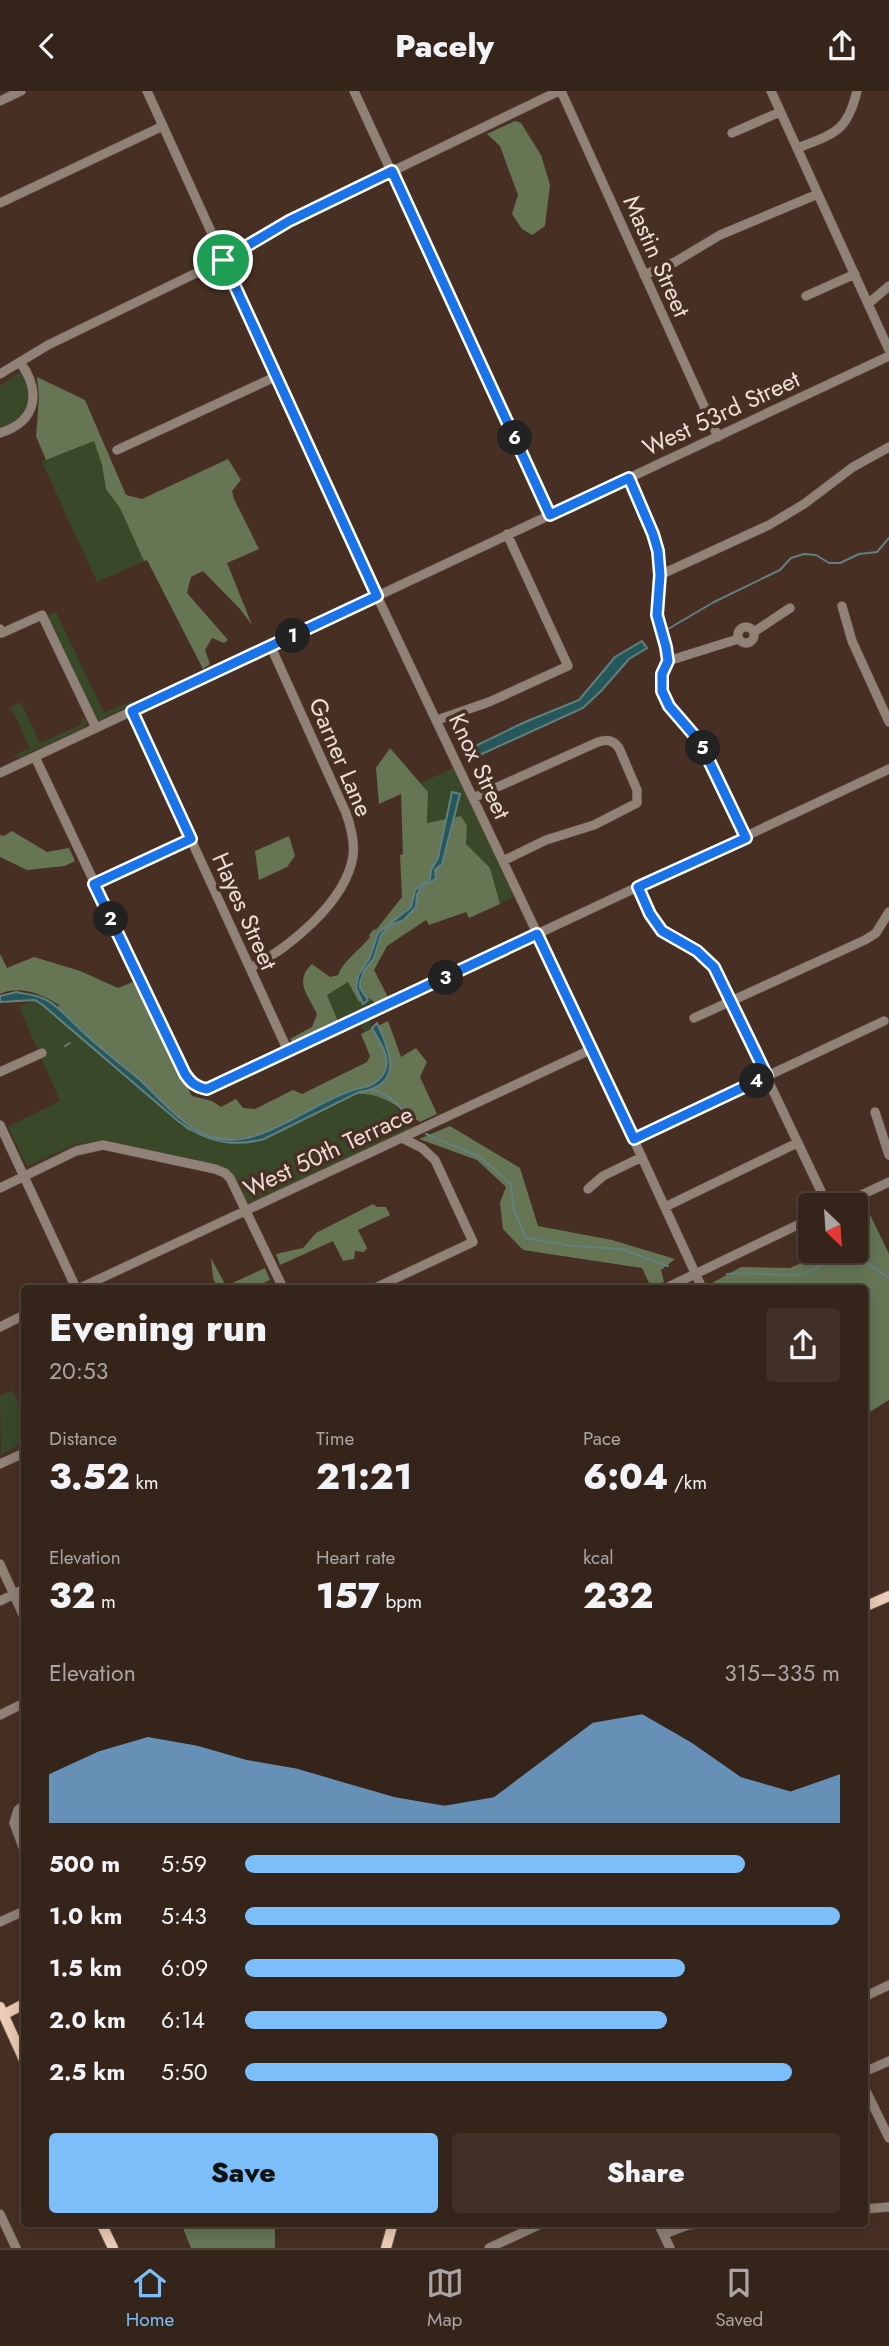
<!DOCTYPE html>
<html lang="en">
<head>
<meta charset="utf-8">
<style>
  body { margin:0; font-family:Jost,sans-serif; background:#403027; color:#f1f3f6; height:100vh; display:flex; flex-direction:column; font-size:26px; white-space:nowrap }
  * { box-sizing:border-box; margin:0 }
  p { font-size:23px; color:#aaa4a2 }
  .icon { flex:none; width:38px; height:38px; fill:none; stroke:currentColor; stroke-width:2; stroke-linecap:round; stroke-linejoin:round }
  .map { position:relative; flex:1; overflow:hidden }
  .sheet { position:absolute; left:21px; top:1194px; width:847px; height:942px; display:flex; flex-direction:column; background:#35241a; border-radius:7px; box-shadow:0 4px 18px #0003,0 0 0 2px #4f4139 }
  .sheet>* { flex:none }
  .needle { width:46px; rotate:155deg }
  .tools { position:absolute; left:798px; top:1102px; display:grid; gap:14px }
  .tools a { display:grid; place-items:center; width:70px; height:70px; border-radius:7px; background:#35241a; box-shadow:0 4px 18px #0003,0 0 0 2px #4f4139; font-size:35px }
  .pin { position:absolute; display:grid; place-items:center; width:60px; height:60px; color:#fff; margin:-30px; border:4px solid #fff; border-radius:50%; box-shadow:0 2px 7px #0007 }
  .km { position:absolute; width:35px; height:35px; margin:-18px; border-radius:50%; background:#222; color:#fff; font-size:19px; line-height:35px; text-align:center }
  .round { display:grid; place-items:center; flex:none; width:74px; height:74px; border-radius:7px; background:#403027 }
  .head { display:flex; align-items:center; justify-content:space-between; height:119px; padding:0 28px }
  h1 { font-size:38px; font-weight:800; line-height:52px }
  .figures { display:grid; grid-template-columns:repeat(3,1fr); gap:10px; height:119px; padding:7px 28px }
  .figures div { display:grid; align-content:center }
  .figures b { font-size:35px; font-weight:800 }
  .figures small { font-size:19px; font-weight:400 }
  .figures p { font-size:19px }
  .chart { height:196px; padding:14px 28px }
  .chart p { display:flex; justify-content:space-between }
  .chart svg { width:100%; height:126px; margin-top:7px; fill:#7cbef9; opacity:.7 }
  .cta { display:flex; gap:14px; margin-top:auto; padding:14px 28px }
  .cta a { flex:1; height:80px; border-radius:7px; background:#7cbef9; color:#111; font-size:28px; font-weight:800; line-height:80px; text-align:center }
  .cta a+a { background:#403027; color:#f1f3f6 }
  ul { padding:0 28px; list-style:none; font-size:23px }
  li { display:grid; grid-template-columns:112px 84px 1fr; align-items:center; height:52px }
  li i { height:18px; border-radius:9px; background:#7cbef9 }
  header { display:flex; justify-content:space-between; align-items:center; height:91px; padding:0 28px; background:#35241a; font-size:32px; font-weight:800 }
  .tab-bar { display:flex; justify-content:space-around; align-items:center; height:98px; border-top:2px solid #4f4139; background:#35241a; font-size:19px; color:#aaa4a2 }
  .tab-bar a { display:grid; justify-items:center; gap:4px }
  .tab-bar .active { color:#7cbef9 }
  .map>svg:first-child { display:block }
</style>
</head>
<body>
<header><svg class="icon" aria-label="back" viewBox="0 0 24 24"><path d="M15 5l-7 7 7 7"/></svg>Pacely<svg class="icon" aria-label="share" viewBox="0 0 24 24"><path d="M12 15V3M7 8l5-5 5 5M5 13v7h14v-7"/></svg></header>
<div class="map">
<svg width="889" height="2157" viewBox="0 0 889 2157">
  <rect width="100%" height="100%" fill="#473023"/>
  <!-- green -->
  <path fill="#394829" d="M20,281l8,7c1,27 -1,40 -28,50v-43z
    M94,350l8,24 4,24 14,19 24,53 -47,21 -55,-120z
    M56,521l48,101 28,-12 -1,4 -31,15 -4,-1 -48,-99 2,-6z
    M21,611l19,41 42,-19v-7l3,2 2,4 -2,4 -67,31 -5,-2 17,-8 -17,-37 -5,-3z
    M455,676l60,129 -15,8 -10,-36 -24,-24 1,-18 -40,-2 1,-32 -7,-9z
    M86,882l32,15 15,-6 31,116 66,46 136,-71 7,-21 -13,-29 10,-5 1,17 7,15 -10,43c22,6 33,16 44,35l-160,75 -7,-2 -18,-31 -4,-3 -115,-26h-13l-14,4 -2,-2 -52,23 -19,-39 52,-26 -41,-94z
    M348,891l30,23 -38,19 -13,-29z
    M13,1299l11,26v26l-23,13 -1,-59z"/>
  <!-- forest -->
  <path fill="#667655" d="M515,30l6,2 20,32 9,30 -5,41 -13,9 -10,-6 -10,-15 6,-19 -18,-49 -13,-12z
    M37,286l48,23 41,95 16,4 86,-40 13,21 -9,11 2,8 25,50 -32,14 25,62 -12,-16 -37,-38 -12,6 -4,16 41,47 -4,3 -12,-5 -7,12 5,14 -7,5 -56,-109 -3,1 -24,-53 -14,-19 -4,-24 -8,-24 -48,19 -10,-24 3,-38z
    M390,657l38,44 -1,31 34,-7 6,10 -1,18 24,24 10,36 -31,14 -3,-6 -37,13 -3,-5 -39,26 -13,24 15,29 -11,6 -9,-7 -10,4 -11,-20 -21,13 11,26 -45,23 -3,-5 22,-12 5,-13c-8,-18 -24,-32 -5,-50l18,13 8,-2c5,-14 23,-26 32,-38l-1,-2 5,-6 2,1 26,-33 -2,-42 3,-1 -2,-60 -22,10 -3,-36z
    M12,740l35,21 22,-4 6,13 -10,5 -38,4 -27,-13v-22l4,1z
    M289,745l6,20 -8,11 -28,13 -4,-29z
    M0,863l7,14 27,-11 46,14 38,17 15,-6 59,114 20,5 9,6 15,-8 7,9 12,1 38,-19 9,4 65,-32 3,-6 -9,-22 27,-13 13,36 15,-9 11,14 -7,15 17,37 -17,8c-21,-14 -39,-31 -66,-28l-89,44 -35,6 -42,-14 -133,-113 4,-12c-17,-11 -39,-20 -59,-11z
    M450,1035l70,42 18,58 74,14 63,19 -14,11 3,12 -13,5 -9,-19 -119,-18 -20,-21 -3,-26 6,-16 -29,-27 -58,-21z
    M373,1113l4,3h9l4,8 -32,15 9,18 -3,4 -9,-1 -1,8 -11,2 -10,-20 -53,24 -4,-11 27,-6 13,-15z
    M867,1117l22,46v146l-24,15 -1,-127h-149l-3,-5 29,-16 49,1 25,-11 3,-6h38v-38z
    M211,1167l15,28 39,-18 5,12 -17,8h-35l-5,-10z
    M181,2132h94v25h-84z"/>
  <!-- water -->
  <path fill="#26585b" stroke="#628080" stroke-width="2" d="M642,550l5,7 -18,11 -27,31 -19,18 -110,50 -6,-8 58,-28 54,-22 36,-43z
    M452,701l8,2 -18,70 -7,6 1,9 -15,8 -4,8 -1,12 -12,13 -14,5 -9,10 -7,23 -10,13 -4,12v5l8,12 -5,4 -7,-16 2,-12 12,-19 8,-24 33,-26 4,-17 15,-11 1,-9 7,-12z
    M16,901c8,2 18,2 26,6 15,6 29,23 41,34 18,17 38,32 57,48 26,24 52,60 91,60 42,0 92,-45 134,-53 7,-1 13,-6 17,-11 12,-17 -2,-33 -10,-48l5,-5c13,29 28,62 -18,69l-95,47c-33,9 -59,2 -86,-18l-134,-115 -9,-6 -35,2v-6z"/>
  <g fill="none" stroke-linecap="round" stroke-linejoin="round">
    <!-- stream -->
    <path stroke="#628080" stroke-width="2" d="M668,538l46,-27 66,-32 11,-12 13,-4 12,1 13,8h11l19,-9 18,-2 12,-14
      M65,955l5,-3
      M371,998c20,6 29,17 41,33
      M426,1043l54,23 31,27 3,26 12,28 47,8 49,3 46,17
      M727,1183c23,-3 45,2 67,1 14,0 24,-9 35,-15 21,-12 44,6 60,18"/>
    <!-- minor casing -->
    <g stroke="#624c3f" stroke-width="10">
      <path id="minor" d="M147,0l230,505 215,453 110,239
        M354,0l196,424
        M561,0l157,346
        M771,0l118,259
        M0,10l21,-10
        M732,42l48,-21
        M798,57c37,-15 49,-16 59,-57
        M0,112l163,-77
        M644,184l31,-13 45,-27 98,-41
        M806,205l49,-22
        M869,212l20,-17
        M0,283l48,-29 175,-85 66,-39 270,-130
        M0,342c38,-12 41,-42 20,-71
        M117,359l160,-74
        M629,387l25,56 4,17 2,24 -3,40 11,46 -6,13v17l7,15 31,36 46,96
        M660,484l109,-50 35,-21 49,-37 36,-20
        M842,515l10,35 37,81
        M738 544a8 8 0 1 1 16 0a8 8 0 1 1-16 0Z
        M0,538l2,4 40,-18 54,113
        M754,541l36,-24
        M668,570l70,-22
        M132,620l156,340
        M437,629l52,-18 79,-36 -61,-132
        M35,666l150,317c6,9 11,13 22,15l682,-320
        M0,682l889,-417
        M473,707l125,-56c10,-3 15,-2 21,6l18,42v13l-43,22 -48,15 -43,21
        M94,793l97,-45
        M638,796c7,15 12,34 25,44 17,14 37,19 51,36l114,239
        M250,877c39,-20 96,-66 103,-112 2,-15 -2,-29 -7,-43l-75,-166
        M694,927l171,-78 11,-7 13,-21
        M0,981l42,-19
        M875,1021l14,43
        M0,1034l76,163
        M634,1048l250,-118
        M0,1097l76,-37 27,-6 112,24 10,4 5,5 53,110
        M588,1098l15,-13 39,-19
        M838,1115l51,-24
        M665,1116l132,-64
        M80,1197l512,-239
        M375,1197l98,-46 -38,-82 -13,-12 -20,-10
        M666,1197l144,-69
        M0,1236l24,-12
        M0,1373l24,-11
        M0,1473l24,53
        M0,1510l24,-12
        M0,1624l24,-12
        M24,1714l-6,5 -4,13 10,27
        M0,1831l24,-11
        M864,1906l25,-12
        M864,1981l25,-11
        M864,1996l25,51
        M864,2118l25,-2
        M0,2123l16,34
        M658,2132l12,25
        M664,2143l24,-9 20,-2
        M489,2157l54,-25"/>
    </g>
    <!-- major casing -->
    <g stroke="#624c3f" stroke-width="12">
      <path id="major" d="M864,1516l25,-11
        M0,1916l24,53
        M3,1924l21,-11
        M101,2132l12,25
        M386,2157l7,-25"/>
    </g>
    <!-- minor -->
    <use href="#minor" stroke="#908277" stroke-width="9"/>
    <!-- major -->
    <use href="#major" stroke="#ebccb6" stroke-width="10"/>
  </g>
  <g fill="none" stroke-linecap="round" stroke-linejoin="round">
    <!-- route casing -->
    <g stroke="#fff" stroke-width="14">
      <path id="route" d="M392,80l158,344 79,-37 24,56 5,17 2,24 -3,40 9,32 2,14 -6,13v17l7,15 31,36 46,96 -108,49 12,27 12,17 35,20 17,16 53,109 -133,63 -97,-205 -330,155c-11,-2 -16,-6 -22,-15l-91,-190 97,-45 -59,-128 245,-115 -154,-336 66,-39z"/>
    </g>
    <!-- route -->
    <use href="#route" stroke="#1a73e8" stroke-width="9"/>
  </g>
  <g text-anchor="middle" dominant-baseline="central" stroke-width="7" stroke-linejoin="round" paint-order="stroke">
    <!-- street labels -->
    <g font-size="24" fill="#edded5" stroke="#473023">
      <text transform="translate(657 165) rotate(66)">Mastin Street</text>
      <text transform="translate(721 322) rotate(-25)">West 53rd Street</text>
      <text transform="translate(341 666) rotate(67)">Garner Lane</text>
      <text transform="translate(480 675) rotate(65)">Knox Street</text>
      <text transform="translate(245 820) rotate(66)">Hayes Street</text>
      <text transform="translate(328 1060) rotate(-25)">West 50th Terrace</text>
    </g>
  </g>
</svg>
<div class="tools">
<a><svg class="needle" viewBox="-14 -14 28 28"><path d="M0-13l5 13h-10z" fill="#e53935"/><path d="M0 13l5-13h-10z" fill="#aaa4a2"/></svg></a>
</div>
<div class="pin" style="left:223px;top:169px;background:#1e9e55"><svg class="icon" aria-label="arrive" viewBox="0 0 24 24"><path d="M6 21V4h12l-3 4 3 4H6"/></svg></div>
<b class="km" style="left:293px;top:545px">1</b>
<b class="km" style="left:111px;top:828px">2</b>
<b class="km" style="left:446px;top:887px">3</b>
<b class="km" style="left:757px;top:990px">4</b>
<b class="km" style="left:703px;top:657px">5</b>
<b class="km" style="left:515px;top:347px">6</b>
<section class="sheet">
<div class="head"><div><h1>Evening run</h1><p>20:53</p></div><a class="round"><svg class="icon" aria-label="share" viewBox="0 0 24 24"><path d="M12 15V3M7 8l5-5 5 5M5 13v7h14v-7"/></svg></a></div>
<div class="figures">
<div><p>Distance</p><b>3.52<small> km</small></b></div>
<div><p>Time</p><b>21:21</b></div>
<div><p>Pace</p><b>6:04<small> /km</small></b></div>
</div>
<div class="figures">
<div><p>Elevation</p><b>32<small> m</small></b></div>
<div><p>Heart rate</p><b>157<small> bpm</small></b></div>
<div><p>kcal</p><b>232</b></div>
</div>
<div class="chart"><p><span>Elevation</span>315–335 m</p>
<svg viewBox="0 0 160 44" preserveAspectRatio="none"><path d="M0 44V27L10 19L20 14L30 17L40 22L50 25L60 30L70 35L80 38L90 35L100 22L110 9L120 6L130 16L140 28L150 33L160 27V44z"/></svg>
</div>
<ul>
<li><b>500 m</b>5:59<i style="width:84%"></i></li>
<li><b>1.0 km</b>5:43<i style="width:100%"></i></li>
<li><b>1.5 km</b>6:09<i style="width:74%"></i></li>
<li><b>2.0 km</b>6:14<i style="width:71%"></i></li>
<li><b>2.5 km</b>5:50<i style="width:92%"></i></li>
</ul>
<div class="cta"><a>Save</a><a>Share</a></div>
</section>
</div>
<nav class="tab-bar">
<a class="active"><svg class="icon" aria-label="home" viewBox="0 0 24 24"><path d="M3 11l9-7 9 7M6 9v11h12V9"/></svg>Home</a>
<a><svg class="icon" aria-label="map" viewBox="0 0 24 24"><path d="M3 6l6-2 6 2 6-2v14l-6 2-6-2-6 2zM9 4v14M15 6v14"/></svg>Map</a>
<a><svg class="icon" aria-label="saved" viewBox="0 0 24 24"><path d="M7 4h10v16l-5-4-5 4z"/></svg>Saved</a>
</nav>
</body>
</html>
